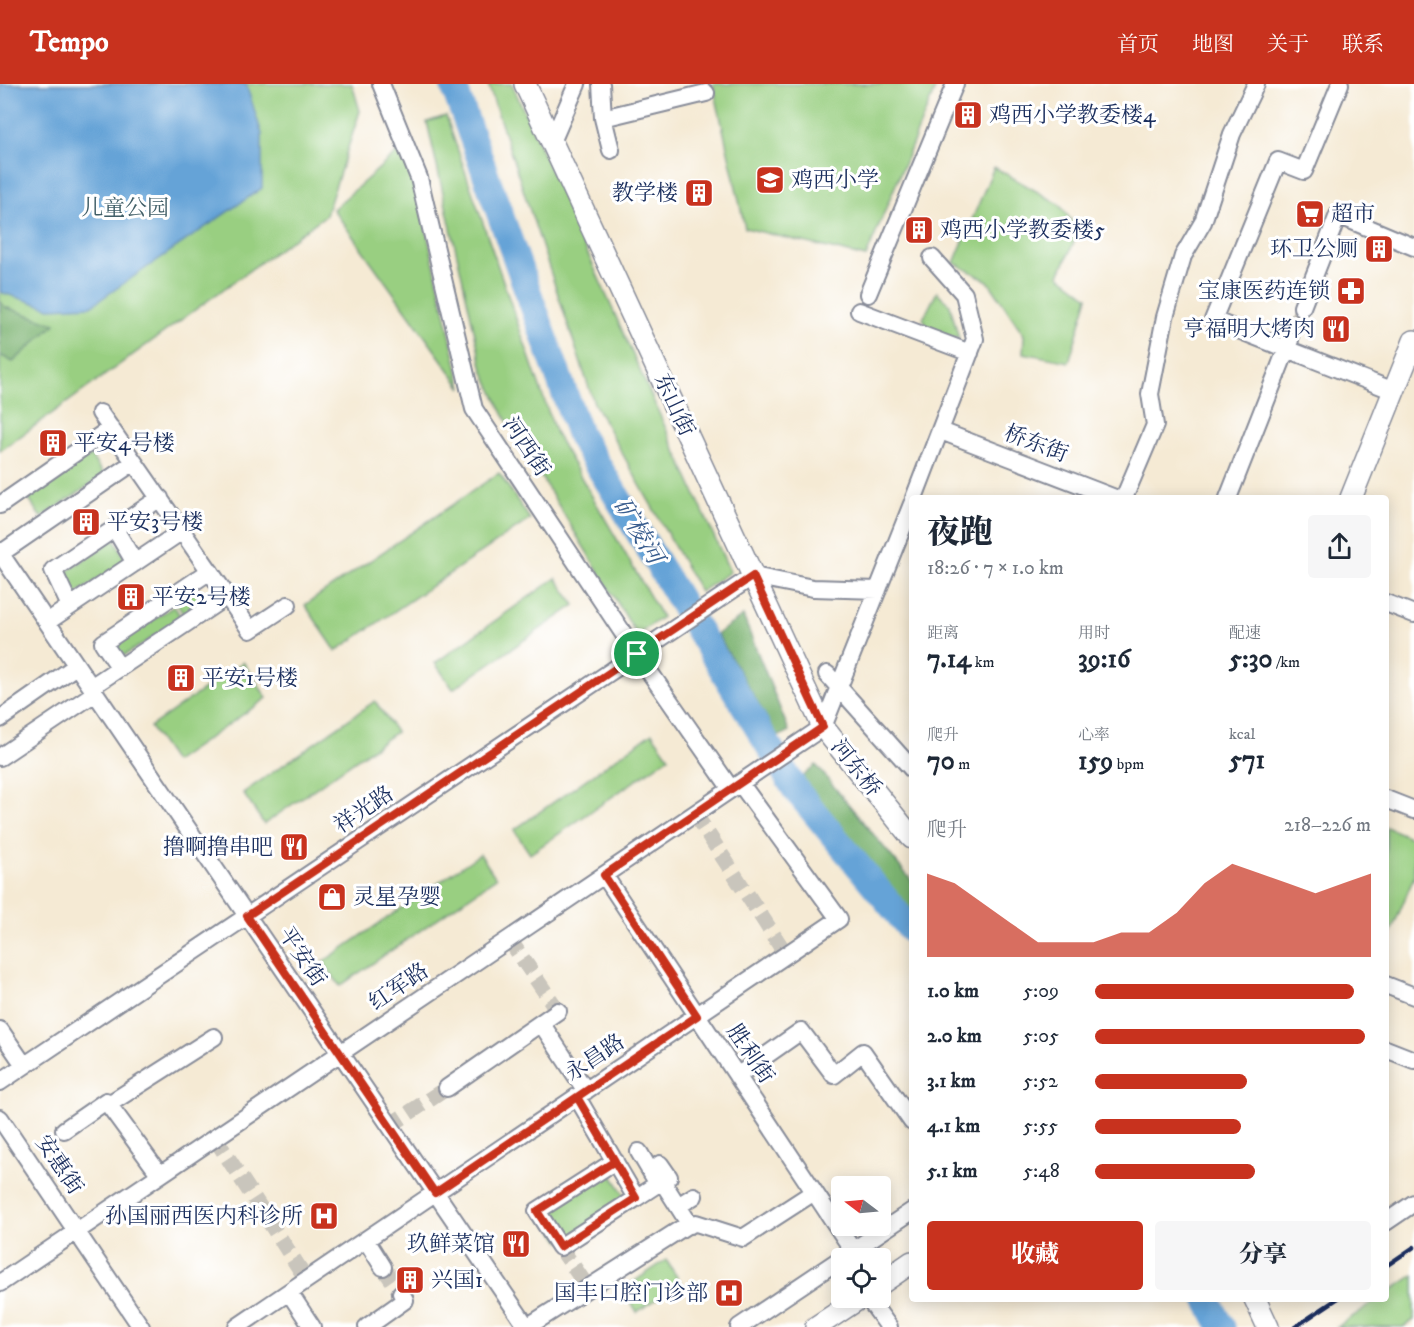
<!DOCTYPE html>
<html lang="zh">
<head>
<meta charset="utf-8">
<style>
  body { margin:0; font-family:"IM FELL DW Pica","Noto Serif SC",serif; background:#f6f6f7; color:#1f2937; height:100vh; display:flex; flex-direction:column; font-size:22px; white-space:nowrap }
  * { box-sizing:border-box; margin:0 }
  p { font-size:20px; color:#747a83 }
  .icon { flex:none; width:33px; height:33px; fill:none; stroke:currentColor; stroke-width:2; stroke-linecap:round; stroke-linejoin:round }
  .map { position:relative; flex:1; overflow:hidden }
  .drawer { position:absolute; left:909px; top:411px; width:480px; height:807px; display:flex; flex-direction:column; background:#fff; border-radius:6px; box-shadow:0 3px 15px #0003 }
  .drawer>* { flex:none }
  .needle { width:39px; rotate:286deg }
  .controls { position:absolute; left:831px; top:1092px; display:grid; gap:12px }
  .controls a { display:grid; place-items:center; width:60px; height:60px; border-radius:6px; background:#fff; box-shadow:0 3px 15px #0003; font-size:30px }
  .pin { position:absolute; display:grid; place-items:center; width:51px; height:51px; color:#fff; margin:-26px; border:3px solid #fff; border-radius:50%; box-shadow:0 2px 6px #0007 }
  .round { display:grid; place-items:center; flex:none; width:63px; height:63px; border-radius:6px; background:#f6f6f7 }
  .summary { display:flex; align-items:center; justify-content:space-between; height:102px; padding:0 18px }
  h1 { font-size:33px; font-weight:800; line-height:45px }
  .metrics { display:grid; grid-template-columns:repeat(3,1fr); gap:9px; height:102px; padding:6px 18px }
  .metrics div { display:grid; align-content:center }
  .metrics b { font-size:26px; font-weight:800 }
  .metrics small { font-size:16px; font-weight:400 }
  .metrics p { font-size:16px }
  .chart { height:168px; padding:12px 18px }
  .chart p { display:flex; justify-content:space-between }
  .chart svg { width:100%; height:108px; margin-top:6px; fill:#c8321e; opacity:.7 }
  .primary-button { display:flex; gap:12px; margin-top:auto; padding:12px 18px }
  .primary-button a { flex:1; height:69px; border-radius:6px; background:#c8321e; color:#fff; font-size:24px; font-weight:800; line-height:69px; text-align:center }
  .primary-button a+a { background:#f6f6f7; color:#1f2937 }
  ul { padding:0 18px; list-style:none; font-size:20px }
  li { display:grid; grid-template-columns:96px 72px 1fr; align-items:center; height:45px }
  li i { height:15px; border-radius:8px; background:#c8321e }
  header { display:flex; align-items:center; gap:36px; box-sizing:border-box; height:84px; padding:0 30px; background:#c8321e; color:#fff }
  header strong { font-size:28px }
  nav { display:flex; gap:33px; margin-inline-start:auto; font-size:21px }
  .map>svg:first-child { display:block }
</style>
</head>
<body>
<header>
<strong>Tempo</strong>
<nav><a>首页</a><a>地图</a><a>关于</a><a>联系</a></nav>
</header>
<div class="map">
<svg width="1414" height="1243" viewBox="0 0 1414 1243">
  <rect width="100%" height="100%" fill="#fff"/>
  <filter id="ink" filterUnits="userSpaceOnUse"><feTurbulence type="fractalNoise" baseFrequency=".0167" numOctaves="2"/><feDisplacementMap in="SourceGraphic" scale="12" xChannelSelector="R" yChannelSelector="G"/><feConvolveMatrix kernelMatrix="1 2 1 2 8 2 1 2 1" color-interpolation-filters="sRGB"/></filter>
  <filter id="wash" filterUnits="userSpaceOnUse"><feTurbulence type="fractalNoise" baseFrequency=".008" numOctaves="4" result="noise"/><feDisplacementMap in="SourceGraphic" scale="24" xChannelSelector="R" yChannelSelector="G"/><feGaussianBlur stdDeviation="1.35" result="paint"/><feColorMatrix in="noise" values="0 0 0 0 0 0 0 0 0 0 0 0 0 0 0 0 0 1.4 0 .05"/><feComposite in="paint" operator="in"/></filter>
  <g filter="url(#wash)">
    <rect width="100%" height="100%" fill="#f5ead4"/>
    <!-- green -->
    <path fill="#99cf81" stroke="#5a7f70" stroke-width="1.5" d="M0,0h352l8,27 -34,104 -326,236z
      M488,0h24l218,488 -30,20 -106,-189z
      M713,0h224l-71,173 -121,-29z
      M446,32l110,318 106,183 -25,18 -134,-221 -20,-44 -56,-248z
      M401,65l15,35 46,204 -129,-179z
      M994,83l65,37 20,27 -20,44 29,22 -19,65 -46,-9 1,-18 -36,-54 -34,-18z
      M937,208l13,13 9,34 -29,-8 -7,-12z
      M88,368l16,23 -63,43 -15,-23z
      M499,389l31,46 -194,132 -31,-46z
      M114,455l13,22 -54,35 -11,-21z
      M556,494l19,27 -122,84 -18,-26z
      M196,507l8,14 -19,12 -9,-15z
      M174,522l8,13 -60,38 -8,-12z
      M243,578l24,36 -93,64 -24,-35z
      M375,617l21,31 -132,92 -21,-31z
      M652,649l17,24 -139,97 -16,-24z
      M1386,743l28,12v38l-28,67z
      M480,770l16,24 -156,108 -17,-24z
      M609,1087l18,28 -66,43 -18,-27z
      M666,1176l15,23 -44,29 -14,-23z
      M1414,1191v45l-11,7h-66l42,-28h7v-5z"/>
    <!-- forest -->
    <path fill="#7ab26f" stroke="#4a7066" stroke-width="1.5" d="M0,217l5,6 50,17 -42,38 -13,-7z
      M743,532l46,115 -11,6 -61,-103z
      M816,681l96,116v31l-111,-134z"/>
    <!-- water -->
    <path fill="#65a3d7" stroke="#40699a" stroke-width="1.5" d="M0,0h246l16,50v54l-171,118 -41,2 -50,-16z"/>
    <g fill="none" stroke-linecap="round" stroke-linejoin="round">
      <!-- river -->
      <path stroke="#65a3d7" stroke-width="27" d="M453,0l127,352 215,353 117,142
        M1207,1215l15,28"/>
    </g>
  </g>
  <g filter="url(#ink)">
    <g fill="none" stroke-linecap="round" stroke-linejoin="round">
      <!-- minor-tunnel -->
      <path stroke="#c9c5bc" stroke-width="16" stroke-dasharray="16 8" stroke-linecap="butt" d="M1290,256l12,-33
        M695,730l92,142
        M509,855l49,72
        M389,1042l58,-38
        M215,1054l92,142
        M560,1163l28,41
        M383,1183l18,26"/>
      <!-- minor casing -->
      <g stroke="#888c99" stroke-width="20">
        <path id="minor" d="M381,0l38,94 55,231 163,245 94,135
          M601,0l2,34 8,32
          M1340,0l-36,87 -26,-10 -65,159 181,71
          M603,34l103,-25
          M552,58l25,-58
          M868,210l87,-210
          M1302,223l36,-92 76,32
          M859,227l111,42
          M100,329l127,183
          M941,347l174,67
          M914,414l61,-159 -11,-45 -32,-36
          M1124,414l31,-73 -5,-31 15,-77 18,-61 20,-34 29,-88 24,-50
          M1228,414l62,-158
          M0,421l111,-77
          M115,445l20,34
          M0,467v3l134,-92
          M0,469l527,774
          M1386,519l28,11
          M70,522l-17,-36 107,-72
          M47,538l135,-91
          M120,584l-17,-25 107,-72
          M827,590l85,95
          M91,603l136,-91 23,34 38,-25
          M0,635l76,-53
          M0,673l95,-64
          M1386,715l28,11
          M604,791l254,383
          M1386,901l28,11
          M541,939l45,68
          M0,946l24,35
          M1386,965l28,11
          M737,992l64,-45 33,44 29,-23 49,70
          M0,998l753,-506 60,12 65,2
          M447,1004l111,-77
          M577,1013l59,101 -76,49 -23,-36 78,-50
          M109,1020l105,-67
          M0,1034l141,209
          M64,1046l42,-29 54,74
          M639,1068l19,32
          M660,1080l9,13 -7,4
          M636,1114l26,-17 28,44
          M678,1122l16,-10
          M1386,1138l28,-19
          M366,1156l17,27
          M0,1199l823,-556 89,-223
          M289,1208l23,35
          M868,1214l21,29
          M237,1243l602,-408 -99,-136
          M367,1243l38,-27 -4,-7
          M527,1243l160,-102 9,-2 47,15 71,-46
          M739,1243l173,-116"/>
      </g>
      <!-- major casing -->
      <g stroke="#888c99" stroke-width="24">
        <path id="major" d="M525,0l298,643 89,111
          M1351,414l63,-157
          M880,1200l32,-22
          M1255,1215l13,28
          M816,1243l44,-29"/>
      </g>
      <!-- minor -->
      <use href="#minor" stroke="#fff" stroke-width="16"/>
      <!-- major -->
      <use href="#major" stroke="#fff" stroke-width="21"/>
      <!-- rail -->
      <path stroke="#1b2f5e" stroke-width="4.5" d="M1386,1182l28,-19
        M1295,1243l42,-28"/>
    </g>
  </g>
  <g fill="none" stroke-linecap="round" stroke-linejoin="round" filter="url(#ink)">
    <!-- route casing -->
    <g stroke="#fff" stroke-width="12">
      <path id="route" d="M637,570l-390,262 188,277 142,-96 59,101 -76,49 -23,-36 78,-50 -38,-64 120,-81 -93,-141 219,-148 -70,-151 -116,78"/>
    </g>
    <!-- route -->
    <use href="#route" stroke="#c8321e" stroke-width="8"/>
  </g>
  <!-- icons -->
  <defs>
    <g id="building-square" transform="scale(1.5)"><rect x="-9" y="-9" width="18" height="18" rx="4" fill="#c8321e" stroke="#fff"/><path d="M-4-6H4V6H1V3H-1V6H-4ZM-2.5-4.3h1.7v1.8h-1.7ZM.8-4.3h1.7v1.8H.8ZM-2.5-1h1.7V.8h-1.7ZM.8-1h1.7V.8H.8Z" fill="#fff"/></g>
    <g id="school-square" transform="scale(1.5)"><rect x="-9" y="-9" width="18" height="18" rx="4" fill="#c8321e" stroke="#fff"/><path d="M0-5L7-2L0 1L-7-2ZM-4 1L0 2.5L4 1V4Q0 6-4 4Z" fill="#fff"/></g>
    <g id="supermarket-square" transform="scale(1.5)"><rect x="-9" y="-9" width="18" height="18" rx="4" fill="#c8321e" stroke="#fff"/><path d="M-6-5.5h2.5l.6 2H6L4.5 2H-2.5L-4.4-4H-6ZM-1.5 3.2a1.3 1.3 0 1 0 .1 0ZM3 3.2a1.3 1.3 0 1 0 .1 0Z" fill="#fff"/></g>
    <g id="pharmacy-square" transform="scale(1.5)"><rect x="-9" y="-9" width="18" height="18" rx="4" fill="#c8321e" stroke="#fff"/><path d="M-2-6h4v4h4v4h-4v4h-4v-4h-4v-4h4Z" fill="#fff"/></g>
    <g id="restaurant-square" transform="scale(1.5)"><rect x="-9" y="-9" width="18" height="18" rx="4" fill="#c8321e" stroke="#fff"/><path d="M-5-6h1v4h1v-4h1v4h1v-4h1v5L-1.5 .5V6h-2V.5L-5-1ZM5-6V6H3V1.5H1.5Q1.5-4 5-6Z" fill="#fff"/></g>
    <g id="shop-square" transform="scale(1.5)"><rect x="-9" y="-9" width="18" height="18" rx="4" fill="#c8321e" stroke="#fff"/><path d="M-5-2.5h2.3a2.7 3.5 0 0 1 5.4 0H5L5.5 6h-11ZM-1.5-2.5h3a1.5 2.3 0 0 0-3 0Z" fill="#fff"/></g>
    <g id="hospital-square" transform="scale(1.5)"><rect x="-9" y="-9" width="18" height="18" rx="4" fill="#c8321e" stroke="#fff"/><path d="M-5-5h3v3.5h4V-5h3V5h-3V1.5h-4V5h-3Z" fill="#fff"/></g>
  </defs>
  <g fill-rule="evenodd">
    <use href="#building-square" x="968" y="31"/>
    <use href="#school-square" x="770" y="96"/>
    <use href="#building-square" x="699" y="109"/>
    <use href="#supermarket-square" x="1310" y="130"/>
    <use href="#building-square" x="919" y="146"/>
    <use href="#building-square" x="1379" y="165"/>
    <use href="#pharmacy-square" x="1351" y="207"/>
    <use href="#restaurant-square" x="1336" y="245"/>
    <use href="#building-square" x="53" y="359"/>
    <use href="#building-square" x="86" y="438"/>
    <use href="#building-square" x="131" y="513"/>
    <use href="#building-square" x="181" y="594"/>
    <use href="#restaurant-square" x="294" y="763"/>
    <use href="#shop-square" x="332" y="813"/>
    <use href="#hospital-square" x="324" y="1132"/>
    <use href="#restaurant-square" x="516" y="1160"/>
    <use href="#building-square" x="410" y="1196"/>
    <use href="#hospital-square" x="729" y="1209"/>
  </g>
  <g text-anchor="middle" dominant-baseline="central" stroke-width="6" stroke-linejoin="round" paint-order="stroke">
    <!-- poi labels -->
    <g font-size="22" fill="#1b2f5e" stroke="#fff" text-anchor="start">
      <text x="989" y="31">鸡西小学教委楼4</text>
      <text x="791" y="96">鸡西小学</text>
      <text x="678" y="109" text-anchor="end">教学楼</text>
      <text x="1331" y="130">超市</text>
      <text x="940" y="146">鸡西小学教委楼5</text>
      <text x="1358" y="165" text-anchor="end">环卫公厕</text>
      <text x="1330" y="207" text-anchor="end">宝康医药连锁</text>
      <text x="1315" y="245" text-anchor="end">亨福明大烤肉</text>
      <text x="74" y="359">平安4号楼</text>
      <text x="107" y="438">平安3号楼</text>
      <text x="152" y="513">平安2号楼</text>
      <text x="202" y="594">平安1号楼</text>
      <text x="273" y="763" text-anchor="end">撸啊撸串吧</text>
      <text x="353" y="813">灵星孕婴</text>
      <text x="303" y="1132" text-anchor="end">孙国丽西医内科诊所</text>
      <text x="495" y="1160" text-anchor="end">玖鲜菜馆</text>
      <text x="431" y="1196">兴国1</text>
      <text x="708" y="1209" text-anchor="end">国丰口腔门诊部</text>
    </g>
    <!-- park labels -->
    <g font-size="22" fill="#415f68" stroke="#fff">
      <text x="125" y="124">儿童公园</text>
    </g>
    <!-- street labels -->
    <g font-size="22" fill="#1b2f5e" stroke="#fff">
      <text transform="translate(674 321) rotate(65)">东山街</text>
      <text transform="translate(1036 360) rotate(21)">桥东街</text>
      <text transform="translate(526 363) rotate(56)">河西街</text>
      <text transform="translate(856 684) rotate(51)">河东桥</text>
      <text transform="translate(364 726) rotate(-34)">祥光路</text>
      <text transform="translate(302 873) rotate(56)">平安街</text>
      <text transform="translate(399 903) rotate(-34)">红军路</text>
      <text transform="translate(750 970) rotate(56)">胜利街</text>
      <text transform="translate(595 974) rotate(-34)">永昌路</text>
      <text transform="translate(59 1081) rotate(56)">安惠街</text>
    </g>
    <!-- water labels -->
    <g font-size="24" font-style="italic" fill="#395d8e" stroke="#fff">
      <text transform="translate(638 447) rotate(59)">矿棱河</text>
    </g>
  </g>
</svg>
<div class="controls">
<a><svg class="needle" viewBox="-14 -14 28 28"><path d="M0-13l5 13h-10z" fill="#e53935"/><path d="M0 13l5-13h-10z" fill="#747a83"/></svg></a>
<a><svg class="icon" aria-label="locate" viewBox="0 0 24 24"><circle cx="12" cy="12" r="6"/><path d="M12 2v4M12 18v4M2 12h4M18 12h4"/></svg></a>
</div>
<div class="pin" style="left:637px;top:570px;background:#1e9e55"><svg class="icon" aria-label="arrive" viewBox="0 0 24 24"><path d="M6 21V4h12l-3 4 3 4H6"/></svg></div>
<section class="drawer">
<div class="summary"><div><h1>夜跑</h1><p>18:26 · 7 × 1.0 km</p></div><a class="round"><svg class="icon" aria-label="share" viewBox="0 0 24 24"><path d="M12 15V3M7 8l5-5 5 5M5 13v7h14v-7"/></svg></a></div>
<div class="metrics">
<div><p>距离</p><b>7.14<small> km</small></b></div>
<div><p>用时</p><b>39:16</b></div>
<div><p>配速</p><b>5:30<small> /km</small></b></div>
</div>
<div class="metrics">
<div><p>爬升</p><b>70<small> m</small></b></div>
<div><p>心率</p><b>159<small> bpm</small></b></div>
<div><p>kcal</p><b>571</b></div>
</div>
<div class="chart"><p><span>爬升</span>218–226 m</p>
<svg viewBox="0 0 160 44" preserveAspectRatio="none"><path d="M0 44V10L10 14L20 22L30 30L40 38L50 38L60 38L70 34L80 34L90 26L100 14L110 6L120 10L130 14L140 18L150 14L160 10V44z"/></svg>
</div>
<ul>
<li><b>1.0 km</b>5:09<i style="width:94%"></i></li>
<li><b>2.0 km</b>5:05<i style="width:98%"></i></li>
<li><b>3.1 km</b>5:52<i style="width:55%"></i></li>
<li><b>4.1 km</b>5:55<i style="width:53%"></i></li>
<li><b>5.1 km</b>5:48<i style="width:58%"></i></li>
</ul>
<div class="primary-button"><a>收藏</a><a>分享</a></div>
</section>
</div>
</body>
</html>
